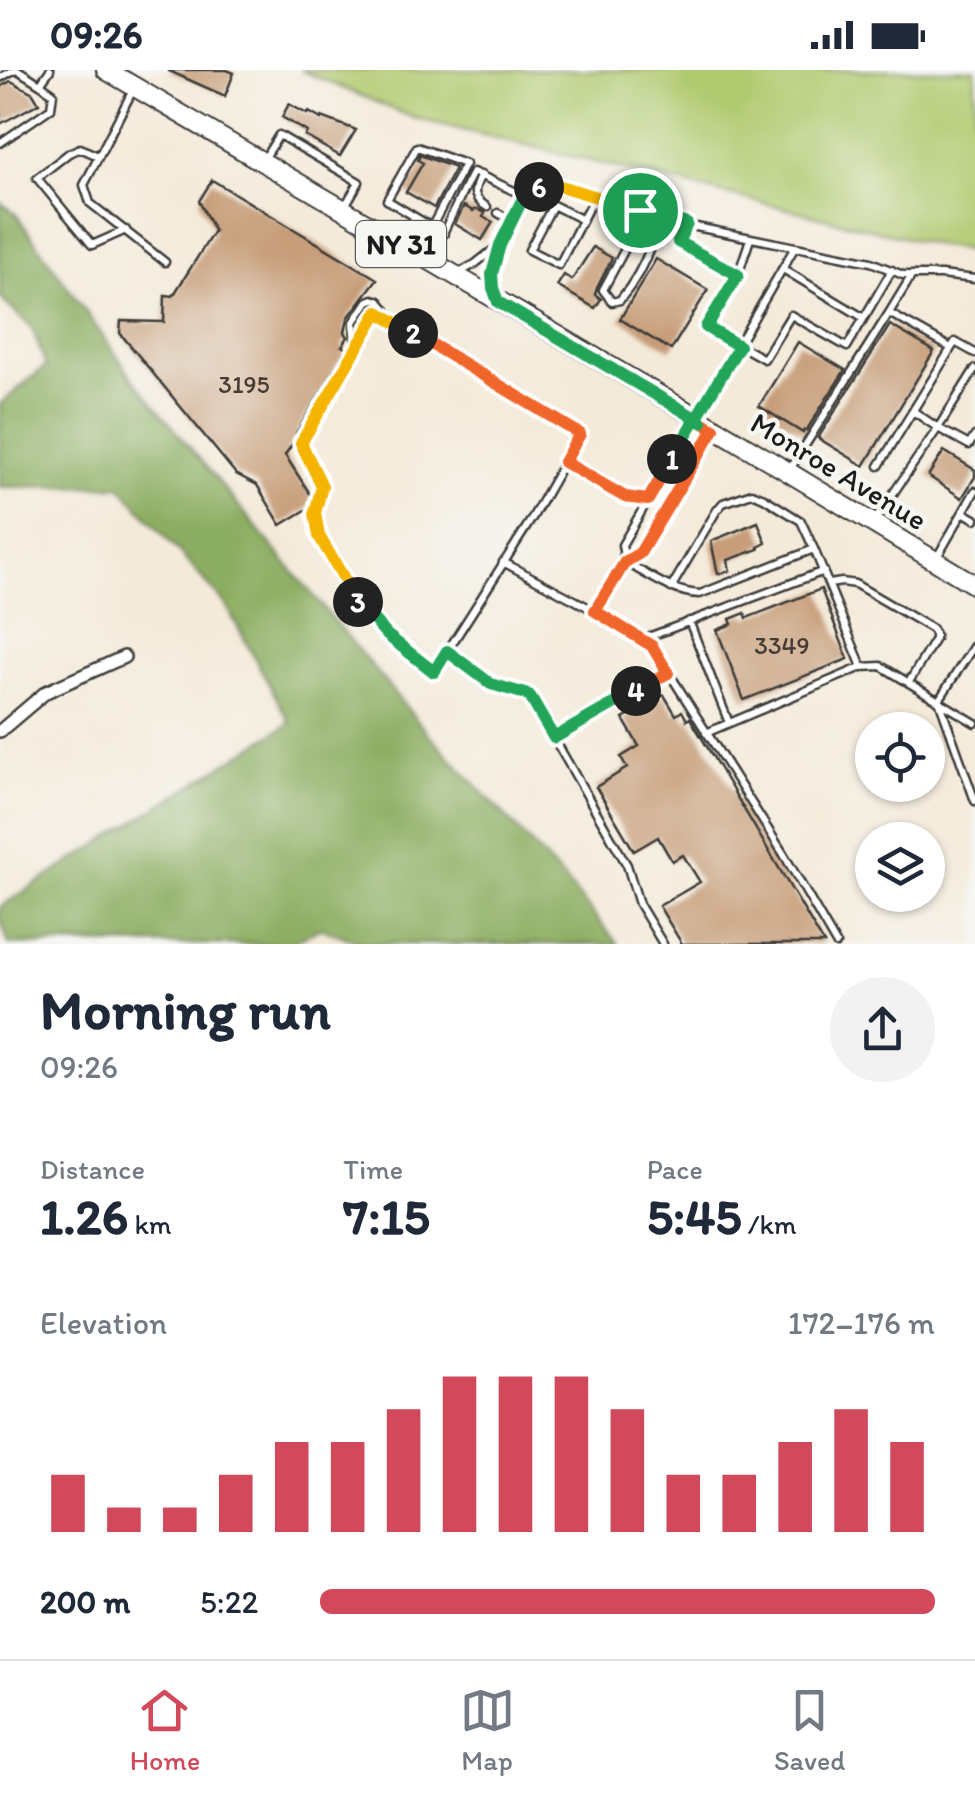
<!DOCTYPE html>
<html lang="en">
<head>
<meta charset="utf-8">
<style>
  body { margin:0; font-family:Itim,sans-serif; background:#f2f2f3; color:#1f2937; height:100vh; display:flex; flex-direction:column; font-size:38px; white-space:nowrap }
  * { box-sizing:border-box; margin:0 }
  p { font-size:32px; color:#747a83 }
  .icon { flex:none; width:55px; height:55px; fill:none; stroke:currentColor; stroke-width:2; stroke-linecap:round; stroke-linejoin:round }
  .map { position:relative; height:874px; overflow:hidden }
  .side { display:flex; flex-direction:column; background:#fff; flex:1 }
  .side>* { flex:none }
  .buttons { position:absolute; left:855px; top:642px; display:grid; gap:20px }
  .buttons a { display:grid; place-items:center; width:90px; height:90px; border-radius:50%; background:#fff; box-shadow:0 2px 8px #0004; font-size:50px }
  .pin { position:absolute; display:grid; place-items:center; width:85px; height:85px; color:#fff; margin:-42px; border:5px solid #fff; border-radius:50%; box-shadow:0 2px 10px #0007 }
  .km { position:absolute; width:50px; height:50px; margin:-25px; border-radius:50%; background:#222; color:#fff; font-size:28px; line-height:50px; text-align:center }
  .round { display:grid; place-items:center; flex:none; width:105px; height:105px; border-radius:52px; background:#f2f2f3 }
  .head { display:flex; align-items:center; justify-content:space-between; height:170px; padding:0 40px }
  h1 { font-size:55px; font-weight:700; line-height:75px }
  .metrics { display:grid; grid-template-columns:repeat(3,1fr); gap:15px; height:170px; padding:10px 40px }
  .metrics div { display:grid; align-content:center }
  .metrics b { font-size:50px; font-weight:700 }
  .metrics small { font-size:28px; font-weight:400 }
  .metrics p { font-size:28px }
  .chart { height:280px; padding:20px 40px }
  .chart p { display:flex; justify-content:space-between }
  .chart svg { width:100%; height:180px; margin-top:10px; stroke:#d1495b; stroke-width:6 }
  ul { padding:0 40px; list-style:none; font-size:32px }
  li { display:grid; grid-template-columns:160px 120px 1fr; align-items:center; height:75px }
  li i { height:25px; border-radius:12px; background:#d1495b }
  .status { display:flex; justify-content:space-between; align-items:center; height:70px; padding:0 50px; background:#fff; direction:ltr }
  .status svg { height:28px; fill:currentColor }
  .menu { display:flex; justify-content:space-around; align-items:center; height:140px; border-top:2px solid #e0e1e3; background:#fff; font-size:28px; color:#747a83 }
  .menu a { display:grid; justify-items:center; gap:5px }
  .menu .selected { color:#d1495b }
  .map>svg:first-child { display:block }
</style>
</head>
<body>
<div class="status"><b>09:26</b><svg viewBox="0 0 49 12"><path d="M0 12V9h3v3zM5 12V6h3v6zM10 12V3h3v9zM15 12V0h3v12zM26 1h20v11H26zM47 4h2v5h-2z"/></svg></div>
<div class="map">
<svg width="975" height="874" viewBox="0 0 975 874">
  <rect width="100%" height="100%" fill="#f6f6f2"/>
  <filter id="ink" filterUnits="userSpaceOnUse"><feTurbulence type="fractalNoise" baseFrequency=".01" numOctaves="2"/><feDisplacementMap in="SourceGraphic" scale="20" xChannelSelector="R" yChannelSelector="G"/><feConvolveMatrix kernelMatrix="1 2 1 2 8 2 1 2 1" color-interpolation-filters="sRGB"/></filter>
  <filter id="wash" filterUnits="userSpaceOnUse"><feTurbulence type="fractalNoise" baseFrequency=".0048" numOctaves="4" result="noise"/><feDisplacementMap in="SourceGraphic" scale="40" xChannelSelector="R" yChannelSelector="G"/><feGaussianBlur stdDeviation="2.25" result="paint"/><feColorMatrix in="noise" values="0 0 0 0 0 0 0 0 0 0 0 0 0 0 0 0 0 1.4 0 .05"/><feComposite in="paint" operator="in"/></filter>
  <g filter="url(#wash)">
    <rect width="100%" height="100%" fill="#f4ead9"/>
    <!-- green -->
    <path fill="#b1ca6f" stroke="#667346" stroke-width="2.5" d="M300,0h675v181l-35,-5 -526,-128z"/>
    <!-- forest -->
    <path fill="#8cae62" stroke="#54653f" stroke-width="2.5" d="M0,132l15,11 119,167 295,355 135,144 54,65h-255l-42,-16 -32,16h-280l-9,-25v-12l290,-184 -64,-118 -106,-119 -120,1v-83l46,-38 -14,-38 -32,-30z"/>
    <g id="blocks">
      <!-- building -->
      <path fill="#c79e79" d="M167,0h60l7,3 -9,23z
        M11,11l22,12 6,10 -39,21v-37z
        M289,34l18,10 2,-2 12,7 1,-2 34,13 -16,26 -35,-20 2,-4 -25,-15z
        M420,85l35,13 -21,40 -28,-16 17,-29 -5,-3z
        M212,110l165,99 -29,39 -3,14 3,5 -6,9 5,3 -51,84 2,2 -13,20 27,42 -3,11 -28,17 -24,-40 -21,-11 -116,-141 1,-12 43,1 1,-27 8,1 41,-65 -15,-30z
        M464,136l9,5 4,-2 8,4 -2,4 10,5 -11,18 -27,-16z
        M593,177l19,11 -15,30 -2,6 6,5 -6,9 -38,-22 7,-11 8,5z
        M656,189l52,31 -37,60 -51,-31z
        M890,255l44,26 -70,115 -46,-28z
        M798,272l47,28 -39,61 -2,-1 -1,3 -44,-27z
        M944,381l31,19v7l-13,21 -34,-22z
        M758,452l8,21 -8,4 1,2 -31,11 2,11 -12,3 -7,-33z
        M821,519l27,70 -104,41 -27,-70 15,-6 -2,-5 15,-6 2,5z
        M664,625l12,20 6,-4 5,9 3,-2 134,226h-142l-23,-38 41,-24 -17,-27 -11,6 -14,-24 -24,14 -38,-64 31,-19 -6,-11 18,-11 -16,-27z"/>
    </g>
  </g>
  <g filter="url(#ink)">
    <use href="#blocks" fill-opacity="0" stroke="#3c3b38" stroke-width="2.5"/>
    <g fill="none" stroke-linecap="round" stroke-linejoin="round">
      <!-- service casing -->
      <g stroke="#3c3b38" stroke-width="11">
        <path id="service" d="M18,0l22,14 10,-14
          M0,8l14,-8
          M134,18l-50,97 6,18 75,59
          M0,73l51,-35 2,-15 -13,-9
          M98,86l-18,-8 -11,5 -32,25 55,67 34,-15
          M263,91l16,-26 80,47 -14,24
          M481,105c-8,15 -10,22 6,32
          M525,126l15,-10 17,-1 139,42 175,35 32,13h38l34,4
          M641,140l-8,24 -30,56 9,12 8,-2c21,-25 33,-53 39,-85
          M498,143l14,8
          M415,147l-28,-17 30,-53 48,17 -33,62
          M583,150l-30,-15 -24,45 30,15 35,-68
          M687,154l-10,18 61,33 -31,52 57,32 27,-44 56,32 45,-77
          M400,172l15,-25 29,17
          M430,188c16,-29 28,-58 43,-86l52,24 -26,49
          M783,199l81,49
          M458,203l17,-9 24,-19 -7,30 2,16
          M738,205l12,-36
          M378,243l202,121 -49,86 -97,152 -47,-37 -32,-36 -16,-26 -20,-36 -4,-24 7,-27 -21,-43z
          M889,243l23,-38
          M360,272l-5,-4 -1,-16 14,-21 5,-2 6,2 7,9 -1,7
          M913,341l25,17 37,-59
          M564,392l61,35 23,2
          M879,396l76,-124 20,11
          M789,401l100,-158 62,35
          M963,442l12,7
          M875,450l63,-92 31,17 6,-9
          M814,479l48,118
          M936,489l39,-68
          M503,492l92,49 57,35 131,207 53,91
          M625,492c24,13 47,31 75,32l114,-45 -13,-28 -37,-23 -12,-5 -29,10 -6,7 -46,78
          M625,492l-3,-17 173,-298
          M829,514l13,-2 13,2 77,45 3,5v5l-26,43
          M595,540l30,-48 15,-9 73,-123
          M689,551l40,102
          M643,569l181,-68
          M447,581l44,33 38,11 98,170 12,39 24,40
          M939,630l36,-56
          M940,633l35,98
          M706,663l156,-66 19,-1 94,57
          M554,668l114,-65"/>
      </g>
      <!-- minor casing -->
      <g stroke="#3c3b38" stroke-width="16">
        <path id="minor" d="M0,661l46,-39 78,-35"/>
      </g>
      <!-- primary casing -->
      <g stroke="#3c3b38" stroke-width="22">
        <path id="primary" d="M106,0l626,368 243,147"/>
      </g>
      <!-- service -->
      <use href="#service" stroke="#fff" stroke-width="6"/>
      <!-- minor -->
      <use href="#minor" stroke="#fff" stroke-width="11"/>
      <!-- primary -->
      <use href="#primary" stroke="#fff" stroke-width="18"/>
    </g>
  </g>
  <g fill="none" stroke-linecap="round" stroke-linejoin="round" filter="url(#ink)">
    <!-- split-1 casing -->
    <g stroke="#fff" stroke-width="20">
      <path id="split-1" d="M640,140l47,14 -9,18 60,33 -32,52 33,19 -67,113"/>
    </g>
    <!-- split-2 casing -->
    <g stroke="#fff" stroke-width="20">
      <path id="split-2" d="M413,263l167,101 -16,28 61,35 23,3 24,-41"/>
    </g>
    <!-- split-3 casing -->
    <g stroke="#fff" stroke-width="20">
      <path id="split-3" d="M358,532l-39,-66 -4,-23 7,-27 -21,-43 77,-131 35,21"/>
    </g>
    <!-- split-4 casing -->
    <g stroke="#fff" stroke-width="20">
      <path id="split-4" d="M358,532l29,33 47,37 13,-21 44,33 38,11 25,43 82,-47"/>
    </g>
    <!-- split-5 casing -->
    <g stroke="#fff" stroke-width="20">
      <path id="split-5" d="M636,621l32,-18 -16,-27 -57,-35 30,-49 15,-9 74,-124 -12,-7"/>
    </g>
    <!-- split-6 casing -->
    <g stroke="#fff" stroke-width="20">
      <path id="split-6" d="M539,117l-15,9 -24,49 -8,29 1,14 5,14 204,120"/>
    </g>
    <!-- split-7 casing -->
    <g stroke="#fff" stroke-width="20">
      <path id="split-7" d="M539,117l18,-2 83,25"/>
    </g>
    <!-- split-1 -->
    <use href="#split-1" stroke="#22a559" stroke-width="12"/>
    <!-- split-2 -->
    <use href="#split-2" stroke="#f0652b" stroke-width="12"/>
    <!-- split-3 -->
    <use href="#split-3" stroke="#f5b400" stroke-width="12"/>
    <!-- split-4 -->
    <use href="#split-4" stroke="#22a559" stroke-width="12"/>
    <!-- split-5 -->
    <use href="#split-5" stroke="#f0652b" stroke-width="12"/>
    <!-- split-6 -->
    <use href="#split-6" stroke="#22a559" stroke-width="12"/>
    <!-- split-7 -->
    <use href="#split-7" stroke="#f5b400" stroke-width="12"/>
  </g>
  <g text-anchor="middle" dominant-baseline="central" stroke-width="9" stroke-linejoin="round" paint-order="stroke">
    <!-- number labels -->
    <g font-size="25" fill="#473c33">
      <text x="244" y="314">3195</text>
      <text x="782" y="575">3349</text>
    </g>
    <!-- shield labels -->
    <rect fill="#f6f6f2" stroke="#5d5d5c" stroke-width="2.5" x="356" y="151" width="90" height="46" rx="8"/>
    <g font-size="28" font-weight="bold" fill="#1c1c1c">
      <text x="401" y="174">NY 31</text>
    </g>
    <!-- street labels -->
    <g font-size="30" fill="#1c1c1c" stroke="#f6f6f2">
      <text transform="translate(839 401) rotate(31)">Monroe Avenue</text>
    </g>
  </g>
</svg>
<div class="buttons">
<a><svg class="icon" aria-label="locate" viewBox="0 0 24 24"><circle cx="12" cy="12" r="6"/><path d="M12 2v4M12 18v4M2 12h4M18 12h4"/></svg></a>
<a><svg class="icon" aria-label="layers" viewBox="0 0 24 24"><path d="M12 4l9 5-9 5-9-5zM3 14l9 5 9-5"/></svg></a>
</div>
<div class="pin" style="left:640px;top:140px;background:#1e9e55"><svg class="icon" aria-label="arrive" viewBox="0 0 24 24"><path d="M6 21V4h12l-3 4 3 4H6"/></svg></div>
<b class="km" style="left:672px;top:389px">1</b>
<b class="km" style="left:413px;top:263px">2</b>
<b class="km" style="left:358px;top:532px">3</b>
<b class="km" style="left:636px;top:621px">4</b>
<b class="km" style="left:539px;top:117px">6</b>
</div>
<section class="side">
<div class="head"><div><h1>Morning run</h1><p>09:26</p></div><a class="round"><svg class="icon" aria-label="share" viewBox="0 0 24 24"><path d="M12 15V3M7 8l5-5 5 5M5 13v7h14v-7"/></svg></a></div>
<div class="metrics">
<div><p>Distance</p><b>1.26<small> km</small></b></div>
<div><p>Time</p><b>7:15</b></div>
<div><p>Pace</p><b>5:45<small> /km</small></b></div>
</div>
<div class="chart"><p><span>Elevation</span>172–176 m</p>
<svg viewBox="0 0 160 44" preserveAspectRatio="none"><path d="M5 44V30M15 44V38M25 44V38M35 44V30M45 44V22M55 44V22M65 44V14M75 44V6M85 44V6M95 44V6M105 44V14M115 44V30M125 44V30M135 44V22M145 44V14M155 44V22"/></svg>
</div>
<ul>
<li><b>200 m</b>5:22<i style="width:100%"></i></li>
</ul>
</section>
<nav class="menu">
<a class="selected"><svg class="icon" aria-label="home" viewBox="0 0 24 24"><path d="M3 11l9-7 9 7M6 9v11h12V9"/></svg>Home</a>
<a><svg class="icon" aria-label="map" viewBox="0 0 24 24"><path d="M3 6l6-2 6 2 6-2v14l-6 2-6-2-6 2zM9 4v14M15 6v14"/></svg>Map</a>
<a><svg class="icon" aria-label="saved" viewBox="0 0 24 24"><path d="M7 4h10v16l-5-4-5 4z"/></svg>Saved</a>
</nav>
</body>
</html>
